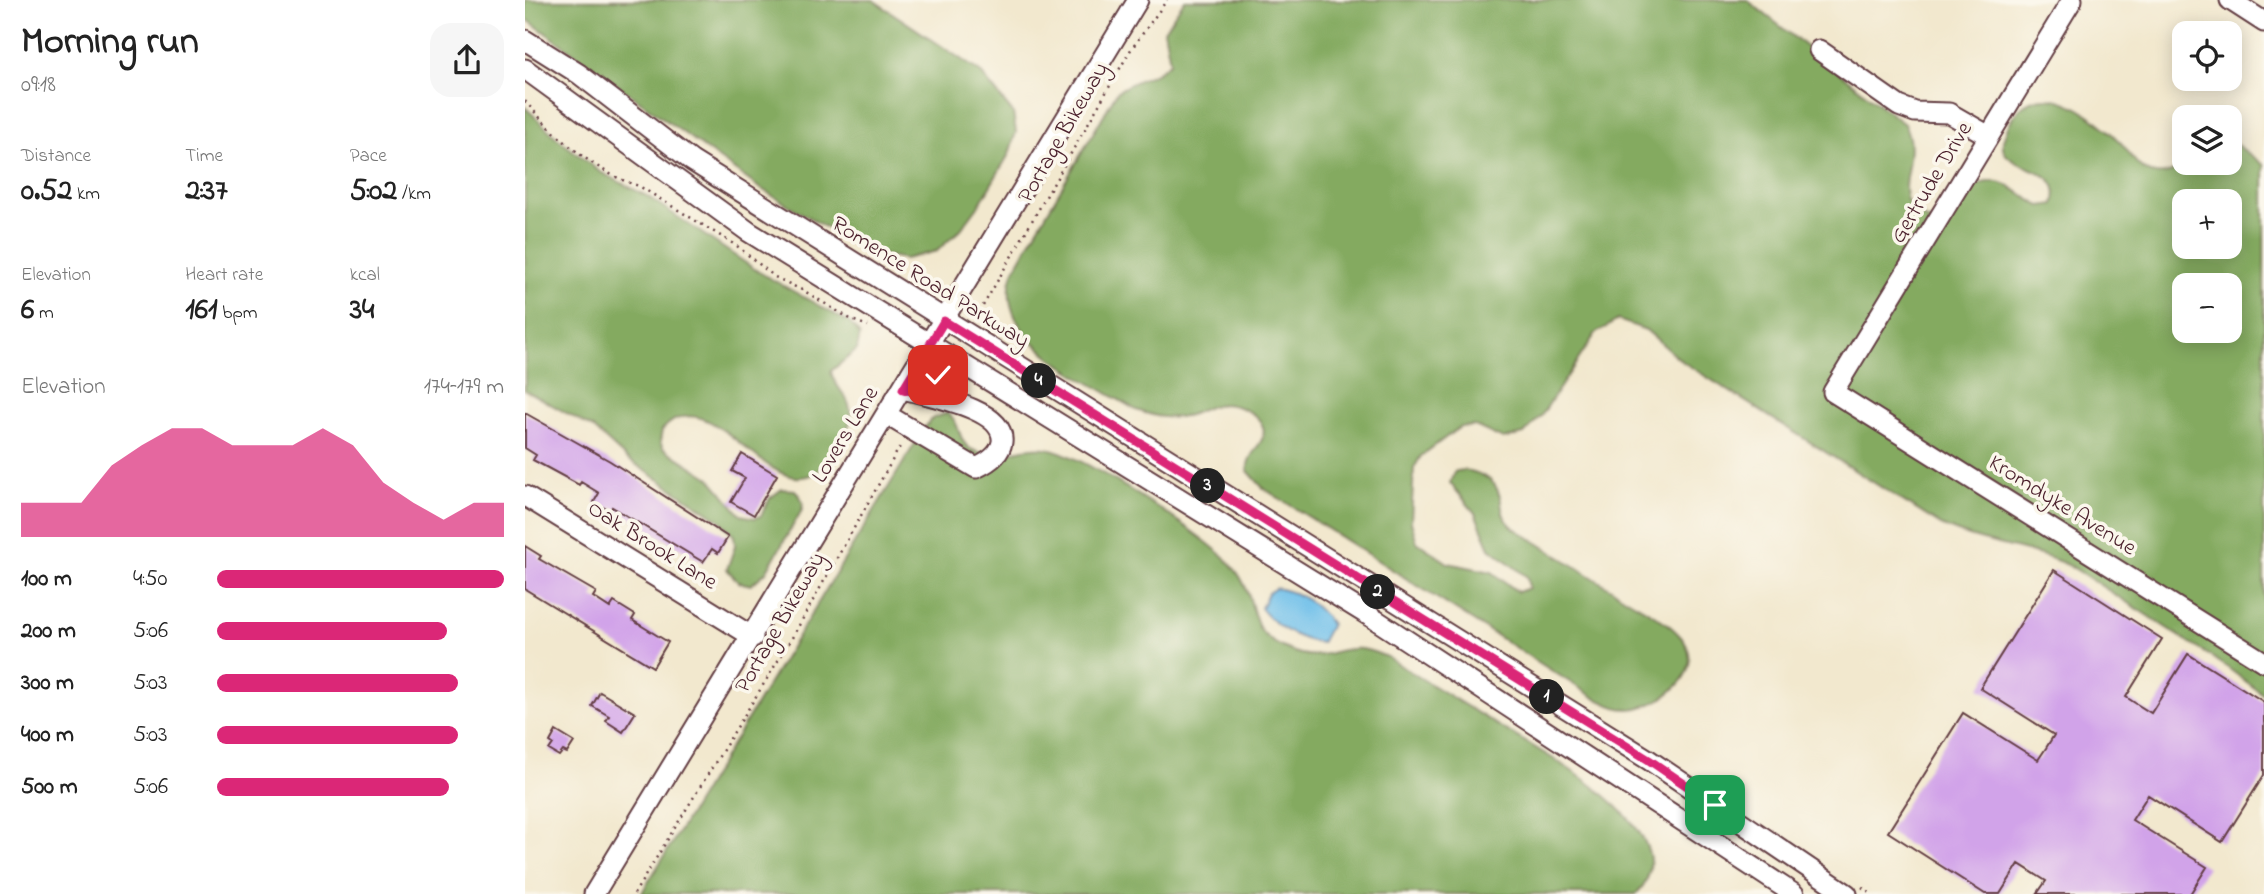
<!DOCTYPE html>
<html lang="en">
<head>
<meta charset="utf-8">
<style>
  body { margin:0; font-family:"Indie Flower",sans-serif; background:#f6f6f6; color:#222; height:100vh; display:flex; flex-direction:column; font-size:26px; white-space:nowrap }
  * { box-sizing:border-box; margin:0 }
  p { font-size:23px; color:#767676 }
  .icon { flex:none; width:38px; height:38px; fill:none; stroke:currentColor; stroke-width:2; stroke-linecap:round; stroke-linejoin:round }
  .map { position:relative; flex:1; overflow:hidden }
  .panel { display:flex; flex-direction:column; background:#fff; width:525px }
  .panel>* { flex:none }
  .buttons { position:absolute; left:1647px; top:21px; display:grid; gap:14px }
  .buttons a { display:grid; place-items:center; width:70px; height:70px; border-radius:14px; background:#fff; box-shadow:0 4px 18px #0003; font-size:35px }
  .pin { position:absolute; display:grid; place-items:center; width:60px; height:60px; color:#fff; margin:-30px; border-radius:14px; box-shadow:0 4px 10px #0006 }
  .km { position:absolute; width:35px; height:35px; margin:-18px; border-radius:50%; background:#222; color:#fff; font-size:19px; line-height:35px; text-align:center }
  .round { display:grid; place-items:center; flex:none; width:74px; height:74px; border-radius:21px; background:#f6f6f6 }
  .summary { display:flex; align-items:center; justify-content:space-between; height:119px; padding:0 21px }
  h1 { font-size:38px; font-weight:700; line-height:52px }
  .metrics { display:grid; grid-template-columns:repeat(3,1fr); gap:10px; height:119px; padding:7px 21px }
  .metrics div { display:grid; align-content:center }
  .metrics b { font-size:30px; font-weight:700 }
  .metrics small { font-size:19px; font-weight:400 }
  .metrics p { font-size:19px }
  .chart { height:196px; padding:14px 21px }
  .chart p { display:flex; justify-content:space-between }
  .chart svg { width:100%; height:126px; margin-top:7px; fill:#db2777; opacity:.7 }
  ul { padding:0 21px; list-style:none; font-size:23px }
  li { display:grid; grid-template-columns:112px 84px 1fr; align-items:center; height:52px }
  li i { height:18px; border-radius:9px; background:#db2777 }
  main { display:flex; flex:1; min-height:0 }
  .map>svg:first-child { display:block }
</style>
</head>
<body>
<main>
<section class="panel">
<div class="summary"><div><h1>Morning run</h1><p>09:18</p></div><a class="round"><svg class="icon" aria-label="share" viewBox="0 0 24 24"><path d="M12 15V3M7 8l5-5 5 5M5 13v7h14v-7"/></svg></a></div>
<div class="metrics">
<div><p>Distance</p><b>0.52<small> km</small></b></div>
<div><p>Time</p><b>2:37</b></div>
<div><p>Pace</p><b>5:02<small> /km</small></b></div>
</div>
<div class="metrics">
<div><p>Elevation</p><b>6<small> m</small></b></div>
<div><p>Heart rate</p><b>161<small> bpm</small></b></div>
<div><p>kcal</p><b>34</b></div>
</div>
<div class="chart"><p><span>Elevation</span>174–179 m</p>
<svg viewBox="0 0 160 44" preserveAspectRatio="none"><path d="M0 44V32L10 32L20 32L30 19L40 12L50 6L60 6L70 12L80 12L90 12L100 6L110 12L120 25L130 32L140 38L150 32L160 32V44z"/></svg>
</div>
<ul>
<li><b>100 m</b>4:50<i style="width:100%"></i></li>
<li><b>200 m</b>5:06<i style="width:80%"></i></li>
<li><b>300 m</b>5:03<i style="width:84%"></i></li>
<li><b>400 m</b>5:03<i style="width:84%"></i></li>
<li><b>500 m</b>5:06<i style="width:81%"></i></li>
</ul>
</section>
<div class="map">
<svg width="1739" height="894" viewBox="0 0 1739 894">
  <rect width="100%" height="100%" fill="#fbf7ec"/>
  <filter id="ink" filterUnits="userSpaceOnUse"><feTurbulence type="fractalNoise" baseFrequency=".0143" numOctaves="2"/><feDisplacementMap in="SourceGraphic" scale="14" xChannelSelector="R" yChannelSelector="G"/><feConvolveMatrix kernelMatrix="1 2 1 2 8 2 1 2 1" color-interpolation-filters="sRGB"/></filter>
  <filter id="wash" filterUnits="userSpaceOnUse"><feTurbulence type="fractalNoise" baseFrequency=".00686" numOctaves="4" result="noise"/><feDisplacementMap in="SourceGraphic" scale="28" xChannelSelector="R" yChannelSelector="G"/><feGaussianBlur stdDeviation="1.57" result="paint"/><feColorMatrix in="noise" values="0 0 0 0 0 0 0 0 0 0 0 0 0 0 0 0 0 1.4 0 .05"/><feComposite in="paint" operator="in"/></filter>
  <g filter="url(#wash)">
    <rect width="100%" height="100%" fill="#f2e8ce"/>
    <!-- forest -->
    <path fill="#84aa60" stroke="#676446" stroke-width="2" fill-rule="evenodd" d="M0,0h348l107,72 33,41 3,19 -7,22 -28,48 -20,27 -24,22 -32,8 -27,-5 -26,-11 -94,-56 -233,-169z
      M660,0h562l157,124c21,38 -25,76 27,97 19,-16 44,-47 71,-38 14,5 25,17 39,23l13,-2c14,-44 -62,-29 -50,-67 23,-71 82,-30 117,6 9,9 16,26 30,30 12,4 26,-1 33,-11l45,1 1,-23 34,25v530l-40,-30 -152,-98c-42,-20 -89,-22 -131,-42l-258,-163 -37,-32 -28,-10 -22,13 -55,83 -17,18 -21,5 -28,-13 -15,1 -39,29 -7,12 -3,54 6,20 31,21 44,9 26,20 11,-4 -2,-11 -37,-29 -15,-35 -25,-30 4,-11c12,-5 37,3 43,17 9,18 -1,23 17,39 37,23 73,46 110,69 19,12 43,23 57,40 28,34 -19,70 -51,72 -12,1 -25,-6 -35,-11l-332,-210 -15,-17c-3,-18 20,-27 15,-44 -5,-16 -32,-25 -47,-22 -11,2 -20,9 -31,11 -17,4 -33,0 -49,-6 -47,-30 -149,-71 -122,-140l103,-178c18,-14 39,-14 53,-30l-6,-32zM1659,201h45v46h-45zM1659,285h45v46h-45z
      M0,107l32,31 43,34 47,24 112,76 91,51 10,12 -3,15 -26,21c2,15 17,23 19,38 4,16 -9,31 -17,44 -52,85 -116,-85 -171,-23l-2,12 3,6 47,30 31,37 14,3 6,-2 9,-18 12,-9 13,1c6,7 9,11 7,20l-36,62 -15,13 -13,-3 -11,-13 8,-23 -1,-10 -13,-15 -95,-63 -33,-30 -68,-38z
      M422,413c15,9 9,29 26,37 26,12 48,-6 73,-2 33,5 126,68 155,90 17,13 34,27 43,46 16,32 3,49 45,66 32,14 47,-4 73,-1 8,1 17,5 25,8 36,23 73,45 110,68 39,24 202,108 139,169h-995l284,-467 8,-9z"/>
    <!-- water -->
    <path fill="#6fc0ea" stroke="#5c708a" stroke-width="2" d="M751,588c25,5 40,15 55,36l-10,19c-22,-3 -47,-17 -60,-35l7,-15z"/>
    <g id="blocks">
      <!-- building -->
      <path fill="#d1a3e9" d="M0,413l85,48 118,76 -10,16 -6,-4 -9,13 -91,-55 -2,4 -16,-9 5,-9 -18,-11 -2,3 -46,-25 3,-5 -11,-7z
        M217,454l35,21 -23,40 -23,-13 14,-24 -13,-7z
        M0,546l16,10 -2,3 57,33 -3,5 17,11 4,-6 21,13 -3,5 36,22 -15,25 -128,-78z
        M1529,570l108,69 -36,58 9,6 16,10 37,-59 76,48v73l-42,67 -74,-47 -16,25 75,47 -17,27h-153l9,-13 -27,-17 -19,30h-15l-97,-62 75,-119 75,47 8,-12 8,-13 -74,-47z
        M75,692l35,21 -12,19 -17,-11 3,-5 -17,-10z
        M31,731l18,11 -7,11 -4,-2 -4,5 -10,-6 4,-6 -3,-2z"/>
    </g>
  </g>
  <g filter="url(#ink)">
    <use href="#blocks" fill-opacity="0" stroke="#633d43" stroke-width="2"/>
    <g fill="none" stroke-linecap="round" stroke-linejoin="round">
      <!-- minor casing -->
      <g stroke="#633d43" stroke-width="23">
        <path id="minor" d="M1547,0l-239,392 431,270
          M1705,0l34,22
          M0,40l54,34 113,87 957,599 198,134
          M1294,50l80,56 16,6 34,1 40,23
          M0,69l224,163 627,388 418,274
          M362,415l89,53c11,-5 24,-13 26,-26 4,-34 -74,-46 -99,-53
          M0,496l228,141
          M69,894l544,-894"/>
      </g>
      <!-- path -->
      <path stroke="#633d43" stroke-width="2.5" stroke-dasharray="2 5" stroke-linecap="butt" d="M0,101c29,34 70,72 114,85l98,60 38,31 31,15 46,28 16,6
        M451,318l14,6 15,13
        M451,318l154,-267 37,-51
        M410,382l6,-13
        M1337,887l10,7
        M109,894l155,-251 113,-200"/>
      <!-- minor -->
      <use href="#minor" stroke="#fff" stroke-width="19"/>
    </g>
  </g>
  <g fill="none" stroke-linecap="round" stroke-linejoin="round" filter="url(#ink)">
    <!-- route casing -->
    <g stroke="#fff" stroke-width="14">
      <path id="route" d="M413,375l-10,21 -25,-7 41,-68 705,439 66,45"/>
    </g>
    <!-- route -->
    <use href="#route" stroke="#db2777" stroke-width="9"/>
  </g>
  <g text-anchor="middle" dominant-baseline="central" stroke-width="7" stroke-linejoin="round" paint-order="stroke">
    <!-- street labels -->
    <g font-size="23" fill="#4a1f2b" stroke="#fbf7ec">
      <text transform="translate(539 133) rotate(-60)">Portage Bikeway</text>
      <text transform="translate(1407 183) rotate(-59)">Gertrude Drive</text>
      <text transform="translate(405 283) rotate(32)">Romence Road Parkway</text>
      <text transform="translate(321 435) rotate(-59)">Lovers Lane</text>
      <text transform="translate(1537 506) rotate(32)">Kromdyke Avenue</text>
      <text transform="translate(127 546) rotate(32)">Oak Brook Lane</text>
      <text transform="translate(256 623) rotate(-60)">Portage Bikeway</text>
    </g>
  </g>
</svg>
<div class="buttons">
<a><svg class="icon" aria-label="locate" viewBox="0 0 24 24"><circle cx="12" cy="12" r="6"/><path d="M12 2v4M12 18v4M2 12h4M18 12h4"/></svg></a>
<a><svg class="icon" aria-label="layers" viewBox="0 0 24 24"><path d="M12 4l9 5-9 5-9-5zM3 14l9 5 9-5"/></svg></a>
<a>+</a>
<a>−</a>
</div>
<div class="pin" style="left:1190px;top:805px;background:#1e9e55"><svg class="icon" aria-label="arrive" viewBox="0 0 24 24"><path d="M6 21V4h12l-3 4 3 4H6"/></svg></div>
<div class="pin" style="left:413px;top:375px;background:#d93025"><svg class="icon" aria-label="check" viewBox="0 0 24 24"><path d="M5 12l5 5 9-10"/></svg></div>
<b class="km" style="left:1022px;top:697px">1</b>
<b class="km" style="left:853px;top:592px">2</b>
<b class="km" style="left:683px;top:486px">3</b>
<b class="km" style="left:514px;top:381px">4</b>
</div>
</main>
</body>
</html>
